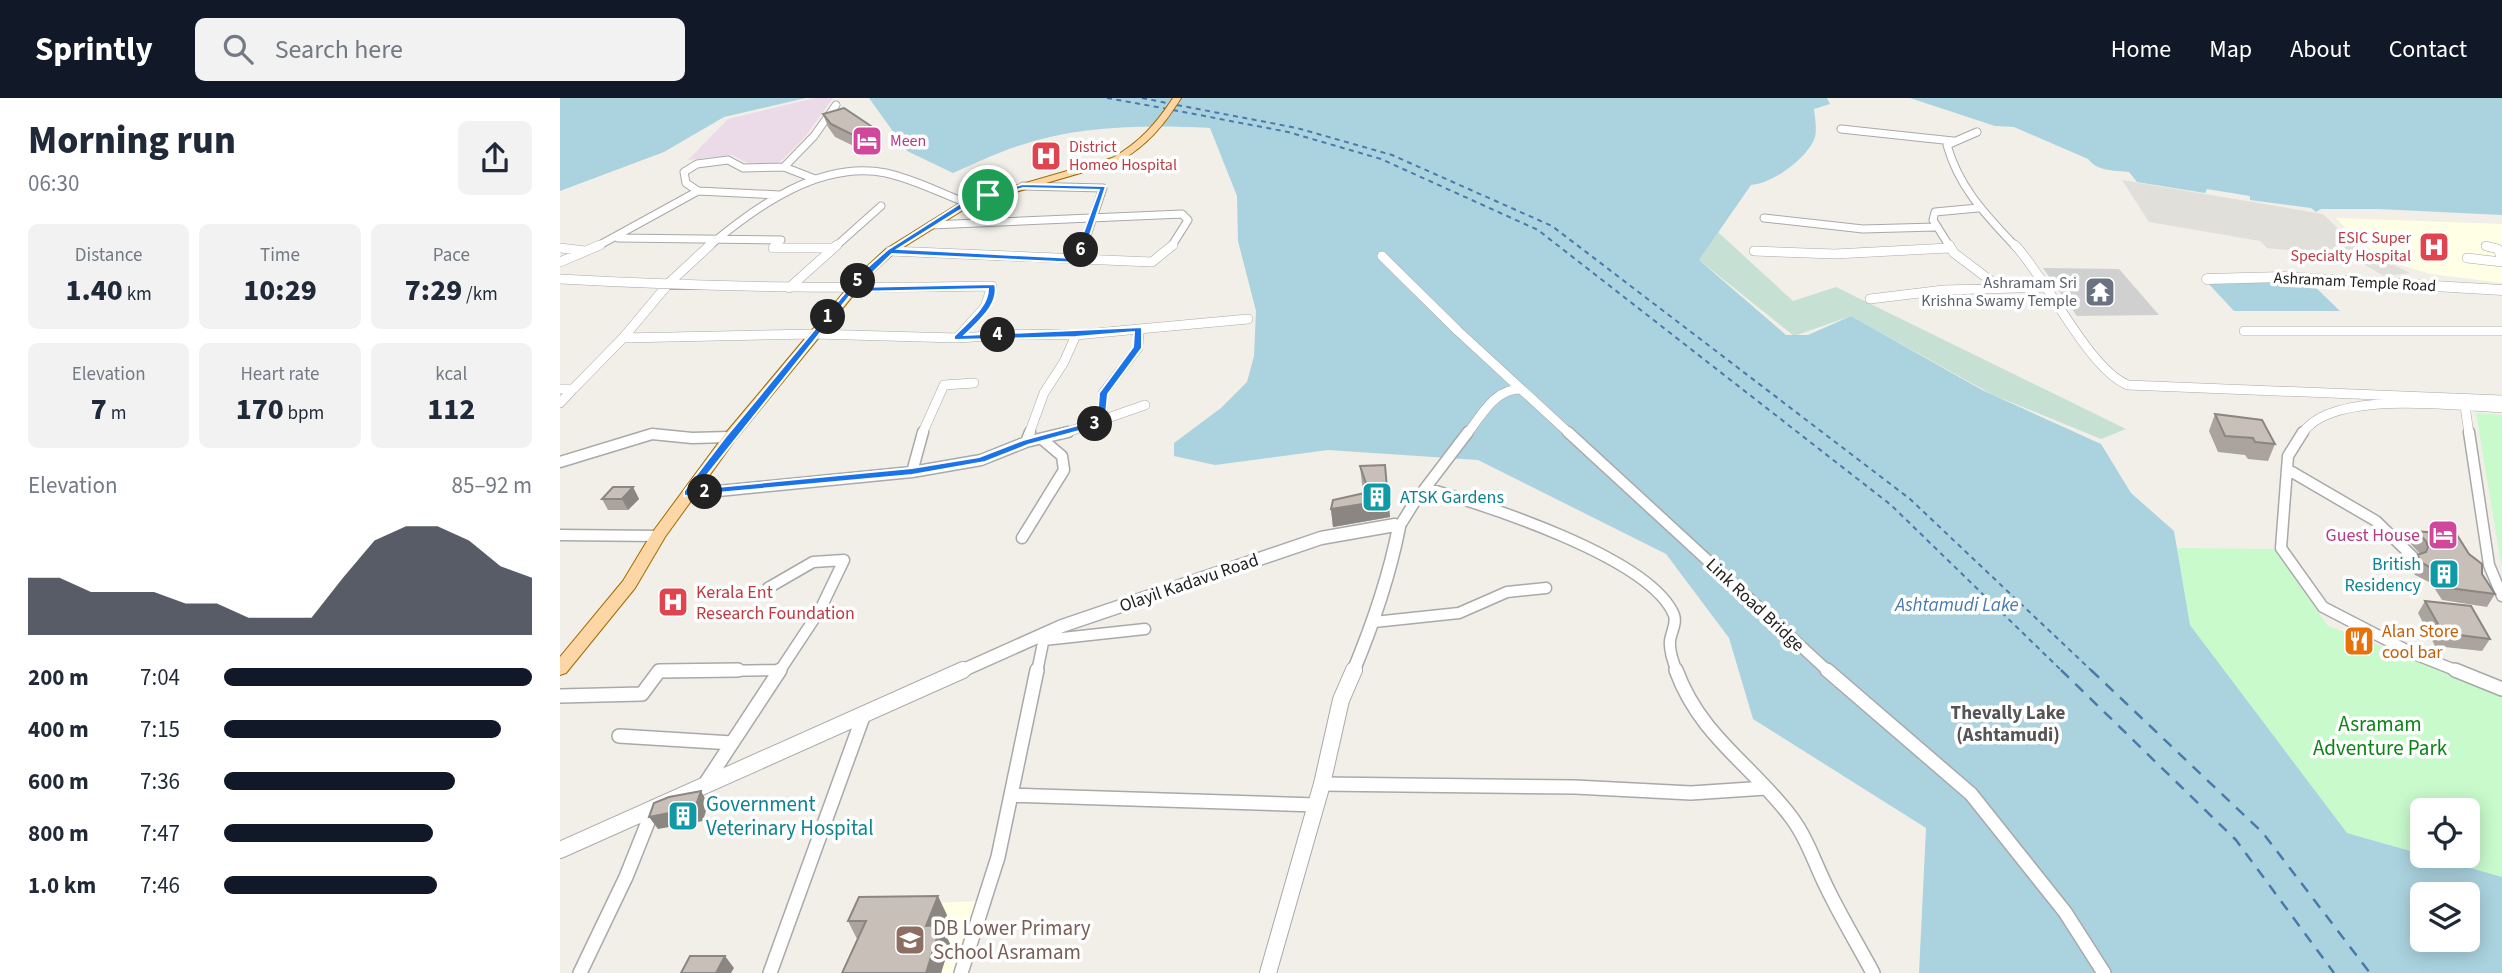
<!DOCTYPE html>
<html lang="en">
<head>
<meta charset="utf-8">
<style>
  body { margin:0; font-family:"Source Sans 3",sans-serif; background:#f2f2f3; color:#1f2937; height:100vh; display:flex; flex-direction:column; font-size:26px; white-space:nowrap }
  * { box-sizing:border-box; margin:0 }
  p { font-size:23px; color:#747a83 }
  .icon { flex:none; width:38px; height:38px; fill:none; stroke:currentColor; stroke-width:2; stroke-linecap:round; stroke-linejoin:round }
  .map { position:relative; flex:1; overflow:hidden }
  .drawer { display:flex; flex-direction:column; background:#fff; width:560px }
  .drawer>* { flex:none }
  .tools { position:absolute; left:1850px; top:700px; display:grid; gap:14px }
  .tools a { display:grid; place-items:center; width:70px; height:70px; border-radius:10px; background:#fff; box-shadow:0 4px 18px #0003; font-size:35px }
  .pin { position:absolute; display:grid; place-items:center; width:60px; height:60px; color:#fff; margin:-30px; border:4px solid #fff; border-radius:50%; box-shadow:0 2px 7px #0007 }
  .km { position:absolute; width:35px; height:35px; margin:-18px; border-radius:50%; background:#222; color:#fff; font-size:19px; line-height:35px; text-align:center }
  .round { display:grid; place-items:center; flex:none; width:74px; height:74px; border-radius:10px; background:#f2f2f3 }
  .head { display:flex; align-items:center; justify-content:space-between; height:119px; padding:0 28px }
  h1 { font-size:38px; font-weight:800; line-height:52px }
  .figures { display:grid; grid-template-columns:repeat(3,1fr); gap:10px; height:119px; padding:7px 28px }
  .figures div { display:grid; align-content:center; border-radius:10px; background:#f2f2f3; text-align:center }
  .figures b { font-size:30px; font-weight:800 }
  .figures small { font-size:19px; font-weight:400 }
  .figures p { font-size:19px }
  .chart { height:196px; padding:14px 28px }
  .chart p { display:flex; justify-content:space-between }
  .chart svg { width:100%; height:126px; margin-top:7px; fill:#111827; opacity:.7 }
  ul { padding:0 28px; list-style:none; font-size:23px }
  li { display:grid; grid-template-columns:112px 84px 1fr; align-items:center; height:52px }
  li i { height:18px; border-radius:9px; background:#111827 }
  header { display:flex; align-items:center; gap:42px; box-sizing:border-box; height:98px; padding:0 35px; background:#111827; color:#fff }
  header strong { font-size:33px }
  nav { display:flex; gap:38px; margin-inline-start:auto; font-size:24px }
  .search { width:490px; height:63px; background:#f2f2f3; display:flex; align-items:center; gap:18px; box-sizing:border-box; padding:0 24px; border-radius:10px; color:#747a83; font-size:26px }
  main { display:flex; flex:1; min-height:0 }
  .map>svg:first-child { display:block }
</style>
</head>
<body>
<header>
<strong>Sprintly</strong>
<div class="search"><svg class="icon" aria-label="search" viewBox="0 0 24 24"><circle cx="10" cy="10" r="6"/><path d="M15 15l6 6"/></svg>Search here</div>
<nav><a>Home</a><a>Map</a><a>About</a><a>Contact</a></nav>
</header>
<main>
<section class="drawer">
<div class="head"><div><h1>Morning run</h1><p>06:30</p></div><a class="round"><svg class="icon" aria-label="share" viewBox="0 0 24 24"><path d="M12 15V3M7 8l5-5 5 5M5 13v7h14v-7"/></svg></a></div>
<div class="figures">
<div><p>Distance</p><b>1.40<small> km</small></b></div>
<div><p>Time</p><b>10:29</b></div>
<div><p>Pace</p><b>7:29<small> /km</small></b></div>
</div>
<div class="figures">
<div><p>Elevation</p><b>7<small> m</small></b></div>
<div><p>Heart rate</p><b>170<small> bpm</small></b></div>
<div><p>kcal</p><b>112</b></div>
</div>
<div class="chart"><p><span>Elevation</span>85–92 m</p>
<svg viewBox="0 0 160 44" preserveAspectRatio="none"><path d="M0 44V24L10 24L20 29L30 29L40 29L50 33L60 33L70 38L80 38L90 38L100 24L110 11L120 6L130 6L140 11L150 20L160 24V44z"/></svg>
</div>
<ul>
<li><b>200 m</b>7:04<i style="width:100%"></i></li>
<li><b>400 m</b>7:15<i style="width:90%"></i></li>
<li><b>600 m</b>7:36<i style="width:75%"></i></li>
<li><b>800 m</b>7:47<i style="width:68%"></i></li>
<li><b>1.0 km</b>7:46<i style="width:69%"></i></li>
</ul>
</section>
<div class="map">
<svg width="1942" height="875" viewBox="0 0 1942 875">
  <rect width="100%" height="100%" fill="#f2efe9"/>
  <!-- industrial -->
  <path fill="#ebdbe8" d="M254,0h19l-28,39 -27,27 -27,1 -19,-10 -44,5 40,-41z"/>
  <!-- education -->
  <path fill="#ffffe5" d="M1776,120l166,6v59l-71,-9 -34,-10 -40,-23z
    M418,803l-24,72h-114l31,-67z"/>
  <!-- religious -->
  <path fill="#d0d0d0" d="M1483,170l76,1 40,46 -82,1z"/>
  <!-- airport -->
  <path fill="#e1dfda" d="M1562,82l201,34 31,30 56,29 -26,3 -34,-20 -83,-8 -7,-7 -111,-19z"/>
  <!-- wetland -->
  <path fill="#c6e0d4" d="M1158,134l75,69 43,-14 290,142 -25,10 -110,-45 -140,-78 -57,20 -95,-76z"/>
  <!-- park -->
  <path fill="#c8facc" d="M1916,315l26,2v154z
    M1617,450l98,1 53,77 174,66v185l-75,-21h41v-46h-46v44l-75,-21 -157,-208z"/>
  <!-- water -->
  <path fill="#aad3df" fill-rule="evenodd" d="M0,0h246l-82,19 -60,35 -104,39z
    M309,0h958l3,6 -16,5c1,8 3,20 1,28 -7,21 -43,47 -64,48l-52,75 87,75h22l43,-19 131,74 119,54 30,49 43,38 16,94 157,208 155,44v96h-583l7,-145 -173,-109 -24,-81 -63,-84 -188,-94 -150,-10 -113,15 -41,-9v-13l47,-35 26,-26 7,-26 2,-45 -18,-70 -1,-45 -27,-68c-65,-3 -130,-3 -192,18 -22,7 -44,18 -65,27l-46,-22zM1862,796h46v46h-46z
    M1350,0h592v117l-124,-6h-57l-5,3 -5,-4 -61,-8v-4l-43,-7 -2,4 -68,-11 -8,-10c-15,-2 -31,0 -41,-13l-74,-32 -19,-1z
    M1646,183h103l31,30h-106z"/>
  <g fill="none" stroke-linecap="round" stroke-linejoin="round">
    <!-- ferry-far1 -->
    <path stroke="#4a7aab" stroke-width="2" stroke-dasharray="5 4.5" stroke-linecap="butt" d="M547,0l61,11
      M582,0l30,6
      M617,7l120,23 95,27 160,71 358,273 183,173
      M613,12l115,22 93,27 157,71 353,275 172,167"/>
    <!-- ferry -->
    <path stroke="#4a7aab" stroke-width="2.5" stroke-dasharray="11 9" stroke-linecap="butt" d="M1501,572l175,170 98,133
      M1531,572l172,163 107,140"/>
    <!-- minor-far3 casing -->
    <g stroke="#a9a9a9" stroke-width="9">
      <path id="minor-far3" d="M1281,31l112,12
        M1417,34l-30,13c12,43 39,70 69,102
        M255,81l-31,-12 30,-31 22,-31
        M463,88l80,2 -20,59
        M138,93l82,4
        M1204,120l99,11 72,-2
        M371,127l251,-11 6,6 -17,27
        M58,140l163,2 -7,7
        M1926,148l3,1
        M36,149l102,-56 -12,-8 -2,-11 13,-8 31,-4 15,8 41,-1
        M148,149c47,-40 112,-87 178,-74 28,6 54,20 81,30
        M275,149l46,-41
        M1390,149l-17,-27 2,-8 43,-4"/>
    </g>
    <!-- minor-far2 casing -->
    <g stroke="#a9a9a9" stroke-width="10">
      <path id="minor-far2" d="M150,147l-41,38 -46,55 191,-4 143,4 64,-4 55,1 63,-6 -1,19 -35,45 -1,29
        M1389,147l5,8 45,34
        M1455,147c32,34 74,125 113,140l374,15
        M1926,148l12,3 4,11
        M0,150l25,3
        M213,150l3,-3
        M213,150h59
        M330,153l262,11 21,-17
        M1194,153l81,3 114,-6
        M822,158l76,75 112,103
        M1907,160l35,4
        M518,163l5,-16
        M0,164l40,-17
        M0,181c144,8 288,10 432,7l-7,21 -28,31
        M229,190l48,-43
        M1310,201l74,-9 103,-3
        M579,231l109,-10
        M1684,233h258
        M0,291h13l-13,14
        M13,291l50,-51
        M1905,308l4,28
        M91,336h3
        M362,336l22,-49 30,-2
        M469,336l15,-41 20,-31 12,-27
        M502,336l83,-29
        M907,336c15,-19 27,-45 54,-45
        M1742,336c28,-45 152,-28 200,-26"/>
    </g>
    <!-- minor-far1 casing -->
    <g stroke="#a9a9a9" stroke-width="13">
      <path id="minor-far1" d="M1008,334l261,240
        M1743,334l-15,24 -7,92 42,59 89,46 48,19
        M1909,334l20,133 13,31
        M466,344l4,-10
        M0,364l92,-28 40,4 38,-1
        M1727,371l89,52 38,37
        M352,374l11,-40
        M866,390c58,17 224,69 248,127 3,9 -3,17 -4,26 -1,10 3,21 7,31
        M128,396l224,-22 69,-12 45,-18 42,-10
        M839,429l15,-24 54,-71
        M0,437l98,1
        M462,440l42,-68 -2,-14 -19,-16
        M208,490l45,-26 31,-2 -24,50 -41,62
        M814,524l85,-9 48,-21 39,-4
        M484,542l101,-11
        M98,574l123,-2
        M477,574l8,-39"/>
    </g>
    <!-- minor casing -->
    <g stroke="#a9a9a9" stroke-width="16">
      <path id="minor" d="M1116,572c24,66 76,95 115,147 16,21 24,47 36,71 14,29 31,57 46,85
        M1267,572l144,124 94,118 39,61
        M1895,572l47,19
        M0,598l82,-2 17,-23 79,-1
        M59,638l113,7
        M145,686l75,-114
        M762,686l253,3 116,6 75,-5
        M451,697l305,10
        M20,875l46,-96 28,-70
        M210,875l94,-259
        M401,875l37,-116 39,-187"/>
    </g>
    <!-- tertiary-far2 casing -->
    <g stroke="#a9a9a9" stroke-width="11">
      <path id="tertiary-far2" d="M1647,181l76,-2 219,13"/>
    </g>
    <!-- tertiary-far1 casing -->
    <g stroke="#a9a9a9" stroke-width="15">
      <path id="tertiary-far1" d="M399,574l103,-46 259,-88 74,-13 4,2c-10,51 -26,97 -46,145"/>
    </g>
    <!-- tertiary casing -->
    <g stroke="#a9a9a9" stroke-width="18">
      <path id="tertiary" d="M0,752l403,-180
        M708,875l54,-189 19,-84 13,-30"/>
    </g>
    <!-- primary casing -->
    <g stroke="#a06b00" stroke-width="2">
      <path id="primary" d="M613,0h8c-17,27 -34,48 -63,64l-147,43 -77,48 -25,23 -134,164 -70,97 -30,51 -69,85 -6,2v-18l63,-76 29,-48 73,-99 136,-162 25,-23 77,-48 149,-43c27,-15 44,-34 61,-60z"/>
    </g>
    <!-- minor-far3 -->
    <use href="#minor-far3" stroke="#fff" stroke-width="7"/>
    <!-- minor-far2 -->
    <use href="#minor-far2" stroke="#fff" stroke-width="9"/>
    <!-- minor-far1 -->
    <use href="#minor-far1" stroke="#fff" stroke-width="10"/>
    <!-- minor -->
    <use href="#minor" stroke="#fff" stroke-width="13"/>
    <!-- tertiary-far2 -->
    <use href="#tertiary-far2" stroke="#fff" stroke-width="10"/>
    <!-- tertiary-far1 -->
    <use href="#tertiary-far1" stroke="#fff" stroke-width="12"/>
    <!-- tertiary -->
    <use href="#tertiary" stroke="#fff" stroke-width="16"/>
    <!-- primary -->
    <use href="#primary" fill="#fcd6a4" fill-rule="evenodd"/>
  </g>
  <!-- wall -->
  <path fill="#aba49e" d="M263,16l55,28 -22,5 -21,-10 -7,-10z
    M1655,316l60,30 -7,17 -20,-2 -3,-4 -27,-3 -9,-21z
    M825,367l5,52 -57,10 -2,-18 34,-16 -3,-9 -2,-18z
    M73,389l6,12 -11,11h-20l-6,-11z
    M1856,433l66,43 13,20 -8,13 -45,-7 -11,-17 -16,-8 -5,-8 7,-12 3,-1 -10,-11z
    M1865,503l65,38 -8,12 -47,-5 -17,-33z
    M387,817l-5,12 8,17 -9,29h-99l15,-34 -9,-18z"/>
  <!-- shaded-wall -->
  <path fill="#8b8681" d="M314,30l4,14 -22,5 -5,-13z
    M73,389l6,12 -11,11 -6,-11z
    M828,402l2,17 -57,10 -2,-18z
    M141,693l7,13 -5,17 -45,8 -9,-12z
    M378,798l9,19 -5,12 8,17 -9,29h-16l1,-47z
    M165,858l9,12 -3,5h-15z"/>
  <!-- building -->
  <path fill="#c7bfb8" stroke="#8b8681" stroke-width="2" d="M284,10l30,20 -23,6 -20,-10 -8,-10z
    M1655,316l47,6 13,24 -20,-2 -2,-4 -28,-2z
    M825,367l3,35 -57,9 2,-9 36,-8 -9,-26z
    M53,389h20l-11,12h-20z
    M1856,433l41,4 12,19 13,10v10l13,20 -46,-6 -12,-17 -15,-8 -5,-8 9,-3 2,-5 -2,-6z
    M1865,503l46,5 19,33 -47,-6z
    M141,693l-6,17 -46,9 5,-14 15,-6z
    M378,798l-12,30 15,-1 -15,48h-84l24,-52h-18l11,-24z
    M130,858h35l-9,17h-35z"/>
  <!-- route -->
  <path fill="#1a73e8" stroke="#fff" stroke-width="2" fill-rule="evenodd" d="M463,86l83,2 -25,77 -189,-9 -34,33 137,-3c5,20 -16,37 -30,51l177,-8v21l-34,46 -3,30 -77,21 -43,17 -73,13 -228,21v-5l43,-56 135,-163 25,-22 77,-49zM463,90l76,2 -25,68 -176,-9 72,-45zM428,191c0,19 -22,34 -34,47v4l122,-3 58,-5 -1,15 -34,46 -2,27 -74,20 -44,17 -67,11 -216,21 157,-197z"/>
  <!-- icons -->
  <defs>
    <g id="hotel-square" transform="scale(1.575)"><rect x="-9" y="-9" width="18" height="18" rx="4" fill="#d1479c" stroke="#fff"/><path d="M-6-4.5h1.5V1H6V5H4.5V3h-9V5H-6ZM-4 0a1.8 1.8 0 1 1 3.6 0ZM.5 0V-2.5h3Q6-2.5 6 0Z" fill="#fff"/></g>
    <g id="hospital-square" transform="scale(1.575)"><rect x="-9" y="-9" width="18" height="18" rx="4" fill="#e0444e" stroke="#fff"/><path d="M-5-5h3v3.5h4V-5h3V5h-3V1.5h-4V5h-3Z" fill="#fff"/></g>
    <g id="temple-square" transform="scale(1.575)"><rect x="-9" y="-9" width="18" height="18" rx="4" fill="#6b7280" stroke="#fff"/><path d="M0-6L5-2H3V0L6.5 2.5H4V6H1.5V3h-3V6H-4V2.5H-6.5L-3 0V-2H-5Z" fill="#fff"/></g>
    <g id="building-square" transform="scale(1.575)"><rect x="-9" y="-9" width="18" height="18" rx="4" fill="#0f9aa8" stroke="#fff"/><path d="M-4-6H4V6H1V3H-1V6H-4ZM-2.5-4.3h1.7v1.8h-1.7ZM.8-4.3h1.7v1.8H.8ZM-2.5-1h1.7V.8h-1.7ZM.8-1h1.7V.8H.8Z" fill="#fff"/></g>
    <g id="restaurant-square" transform="scale(1.575)"><rect x="-9" y="-9" width="18" height="18" rx="4" fill="#e8710a" stroke="#fff"/><path d="M-5-6h1v4h1v-4h1v4h1v-4h1v5L-1.5 .5V6h-2V.5L-5-1ZM5-6V6H3V1.5H1.5Q1.5-4 5-6Z" fill="#fff"/></g>
    <g id="school-square" transform="scale(1.575)"><rect x="-9" y="-9" width="18" height="18" rx="4" fill="#8d6e63" stroke="#fff"/><path d="M0-5L7-2L0 1L-7-2ZM-4 1L0 2.5L4 1V4Q0 6-4 4Z" fill="#fff"/></g>
  </defs>
  <g fill-rule="evenodd">
    <use href="#hotel-square" x="307" y="43"/>
    <use href="#hospital-square" x="486" y="58"/>
    <use href="#hospital-square" x="1874" y="149"/>
    <use href="#temple-square" x="1540" y="194"/>
    <use href="#building-square" x="817" y="399"/>
    <use href="#hotel-square" x="1883" y="437"/>
    <use href="#building-square" x="1884" y="476"/>
    <use href="#hospital-square" x="113" y="504"/>
    <use href="#restaurant-square" x="1799" y="543"/>
    <use href="#building-square" x="123" y="718"/>
    <use href="#school-square" x="350" y="842"/>
  </g>
  <g text-anchor="middle" dominant-baseline="central" stroke-width="7" stroke-linejoin="round" paint-order="stroke">
    <!-- far-hotel labels -->
    <g font-size="16" fill="#b23c85" stroke="#fff" text-anchor="start">
      <text x="330" y="43">Meen</text>
    </g>
    <!-- far-health labels -->
    <g font-size="16" fill="#be3a42" stroke="#fff" text-anchor="start">
      <text x="509" y="49">District<tspan x="509" dy="18">Homeo Hospital</tspan></text>
      <text x="1851" y="140" text-anchor="end">ESIC Super<tspan x="1851" dy="18">Specialty Hospital</tspan></text>
    </g>
    <!-- far-street labels -->
    <g font-size="16" fill="#222" stroke="#fff">
      <text transform="translate(1795 184) rotate(3)">Ashramam Temple Road</text>
    </g>
    <!-- far-worship labels -->
    <g font-size="16" fill="#5b616d" stroke="#fff" text-anchor="end">
      <text x="1517" y="185">Ashramam Sri<tspan x="1517" dy="18">Krishna Swamy Temple</tspan></text>
    </g>
    <!-- culture labels -->
    <g font-size="18" fill="#0d838f" stroke="#fff" text-anchor="start">
      <text x="840" y="399">ATSK Gardens</text>
      <text x="1861" y="466" text-anchor="end">British<tspan x="1861" dy="21">Residency</tspan></text>
    </g>
    <!-- hotel labels -->
    <g font-size="18" fill="#b23c85" stroke="#fff" text-anchor="end">
      <text x="1860" y="437">Guest House</text>
    </g>
    <!-- street labels -->
    <g font-size="18" fill="#222" stroke="#fff">
      <text transform="translate(629 485) rotate(-19)">Olayil Kadavu Road</text>
      <text transform="translate(1195 507) rotate(43)">Link Road Bridge</text>
    </g>
    <!-- health labels -->
    <g font-size="18" fill="#be3a42" stroke="#fff" text-anchor="start">
      <text x="136" y="494">Kerala Ent<tspan x="136" dy="21">Research Foundation</tspan></text>
    </g>
    <!-- food labels -->
    <g font-size="18" fill="#c56008" stroke="#fff" text-anchor="start">
      <text x="1822" y="533">Alan Store<tspan x="1822" dy="21">cool bar</tspan></text>
    </g>
    <!-- water labels -->
    <g font-size="19" font-style="italic" fill="#4a7aab" stroke="#fff">
      <text x="1397" y="507">Ashtamudi Lake</text>
    </g>
    <!-- neighbourhood labels -->
    <g font-size="19" font-weight="bold" fill="#555" stroke="#fff">
      <text x="1448" y="615">Thevally Lake<tspan x="1448" dy="22">(Ashtamudi)</tspan></text>
    </g>
    <!-- near-park labels -->
    <g font-size="21" fill="#0c8416" stroke="#fff">
      <text x="1820" y="626">Asramam<tspan x="1820" dy="24">Adventure Park</tspan></text>
    </g>
    <!-- near-culture labels -->
    <g font-size="21" fill="#0d838f" stroke="#fff" text-anchor="start">
      <text x="146" y="706">Government<tspan x="146" dy="24">Veterinary Hospital</tspan></text>
    </g>
    <!-- near-education labels -->
    <g font-size="21" fill="#785e54" stroke="#fff" text-anchor="start">
      <text x="373" y="830">DB Lower Primary<tspan x="373" dy="24">School Asramam</tspan></text>
    </g>
  </g>
</svg>
<div class="tools">
<a><svg class="icon" aria-label="locate" viewBox="0 0 24 24"><circle cx="12" cy="12" r="6"/><path d="M12 2v4M12 18v4M2 12h4M18 12h4"/></svg></a>
<a><svg class="icon" aria-label="layers" viewBox="0 0 24 24"><path d="M12 4l9 5-9 5-9-5zM3 14l9 5 9-5"/></svg></a>
</div>
<div class="pin" style="left:428px;top:97px;background:#1e9e55"><svg class="icon" aria-label="arrive" viewBox="0 0 24 24"><path d="M6 21V4h12l-3 4 3 4H6"/></svg></div>
<b class="km" style="left:268px;top:219px">1</b>
<b class="km" style="left:145px;top:394px">2</b>
<b class="km" style="left:535px;top:326px">3</b>
<b class="km" style="left:438px;top:237px">4</b>
<b class="km" style="left:298px;top:183px">5</b>
<b class="km" style="left:521px;top:152px">6</b>
</div>
</main>
</body>
</html>
